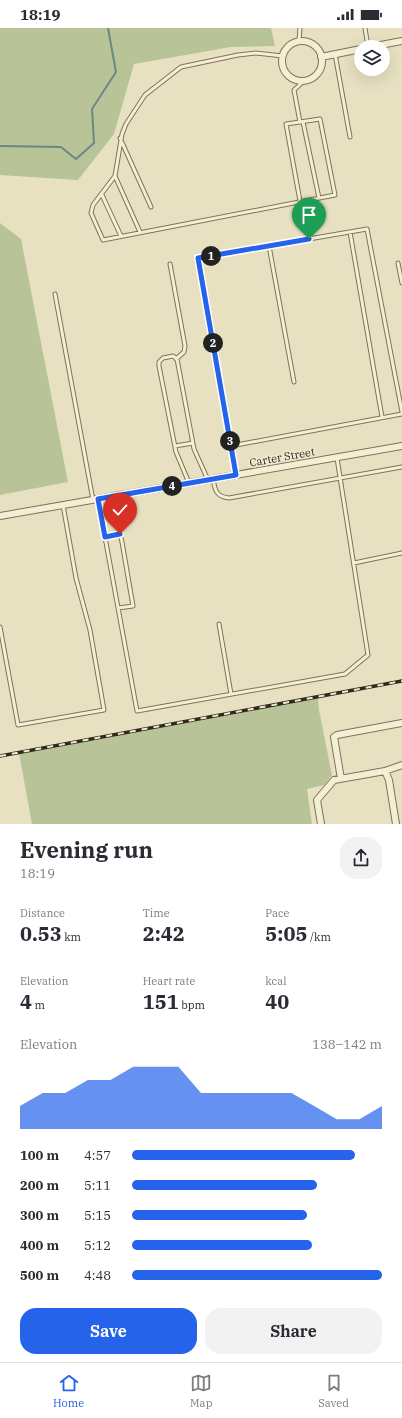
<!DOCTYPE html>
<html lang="en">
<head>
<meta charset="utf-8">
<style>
  body { margin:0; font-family:"IBM Plex Serif",serif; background:#f2f2f3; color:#2b2b33; height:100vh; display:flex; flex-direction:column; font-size:15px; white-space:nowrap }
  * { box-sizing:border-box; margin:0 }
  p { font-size:13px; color:#7c7c81 }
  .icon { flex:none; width:22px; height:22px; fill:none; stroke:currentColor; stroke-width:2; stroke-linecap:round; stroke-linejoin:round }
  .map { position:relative; height:796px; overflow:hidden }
  .panel { display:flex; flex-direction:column; background:#fff; flex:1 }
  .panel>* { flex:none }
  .controls { position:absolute; left:354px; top:12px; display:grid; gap:8px }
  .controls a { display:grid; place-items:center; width:36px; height:36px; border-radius:50%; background:#fff; box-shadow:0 4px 16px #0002; font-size:20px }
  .pin { position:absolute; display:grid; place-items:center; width:34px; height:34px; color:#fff; margin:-41px -17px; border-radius:50% 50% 50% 0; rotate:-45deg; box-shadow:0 0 4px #0007 }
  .pin .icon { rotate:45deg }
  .km { position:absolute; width:20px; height:20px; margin:-10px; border-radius:50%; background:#222; color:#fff; font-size:11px; line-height:20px; text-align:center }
  .round { display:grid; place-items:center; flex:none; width:42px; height:42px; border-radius:16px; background:#f2f2f3 }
  .summary { display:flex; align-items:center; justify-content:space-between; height:68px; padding:0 20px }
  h1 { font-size:22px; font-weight:700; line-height:30px }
  .figures { display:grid; grid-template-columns:repeat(3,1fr); gap:6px; height:68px; padding:4px 20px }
  .figures div { display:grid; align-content:center }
  .figures b { font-size:20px; font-weight:700 }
  .figures small { font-size:11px; font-weight:400 }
  .figures p { font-size:11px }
  .chart { height:112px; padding:8px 20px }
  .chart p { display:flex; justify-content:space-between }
  .chart svg { width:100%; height:72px; margin-top:4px; fill:#2563eb; opacity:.7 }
  .action { display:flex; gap:8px; margin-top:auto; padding:8px 20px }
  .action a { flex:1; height:46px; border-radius:16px; background:#2563eb; color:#fff; font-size:16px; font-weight:700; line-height:46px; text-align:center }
  .action a+a { background:#f2f2f3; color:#2b2b33 }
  ul { padding:0 20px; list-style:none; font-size:13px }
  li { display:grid; grid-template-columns:64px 48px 1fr; align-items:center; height:30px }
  li i { height:10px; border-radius:5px; background:#2563eb }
  .status { display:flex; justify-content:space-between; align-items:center; height:28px; padding:0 20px; background:#fff; direction:ltr }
  .status svg { height:11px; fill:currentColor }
  .tabs { display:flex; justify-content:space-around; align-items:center; height:56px; border-top:1px solid #e1e1e2; background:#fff; font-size:11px; color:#7c7c81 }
  .tabs a { display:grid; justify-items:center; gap:2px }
  .tabs .current { color:#2563eb }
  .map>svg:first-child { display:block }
</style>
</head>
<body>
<div class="status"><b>18:19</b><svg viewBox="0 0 49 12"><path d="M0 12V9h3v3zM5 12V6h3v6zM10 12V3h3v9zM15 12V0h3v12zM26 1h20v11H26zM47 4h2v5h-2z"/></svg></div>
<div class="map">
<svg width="402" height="796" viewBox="0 0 402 796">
  <rect width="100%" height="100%" fill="#e7e1c2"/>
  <!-- green -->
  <path fill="#b8c497" d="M0,0h271l4,18 -44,1 -97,17 -20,70 -36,46 -78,-5z
    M0,195l21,16 47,243 -68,13z
    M318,669l1,13 13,65 -8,10 -17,4 5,35h-280l-13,-71z"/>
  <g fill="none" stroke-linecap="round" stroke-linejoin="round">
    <!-- stream -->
    <path stroke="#6c8784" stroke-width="2" d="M0,118l61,1 15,12 18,-16 -2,-34 24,-37 -8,-44"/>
    <!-- service casing -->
    <g stroke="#7f735b" stroke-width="5">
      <path id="service" d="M365,0l3,19
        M299,13l1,-13
        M335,26l15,83
        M283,28l-27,-3 -18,2 -57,12 -36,28 -19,29 -4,10 -7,42 -22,29 -2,8 12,27 232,-45 -15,-76 -20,3 -6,-32 10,-9
        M300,94l-14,2 14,77
        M303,94l16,76
        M120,110l31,69
        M115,148l25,56
        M102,167l19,41
        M350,204l32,185
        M269,218l25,136
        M398,235l4,20
        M170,236l15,82 -1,6 -8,7
        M55,266l38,206
        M175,418l18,-3
        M231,418l171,-32
        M236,447l-38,-217 169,-29 35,183
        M213,451c2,11 3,18 16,19l173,-31
        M189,455l-13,-31 -17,-86v-4l4,-4 10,-2 4,3 17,90 14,31
        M98,471l39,212 208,-37 23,-19 -31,-197
        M105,509l15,-3 2,8 11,64 -15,2
        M354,535l48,-10
        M219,596l12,70
        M0,599l18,98 86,-15 -14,-80 -14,-52 -13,-73"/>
    </g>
    <!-- minor casing -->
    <g stroke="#7f735b" stroke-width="8">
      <path id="minor" d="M282 33a20 20 0 1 1 40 0a20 20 0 1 1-40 0Z
        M370,19l32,-6
        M321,29l40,-8
        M0,488l402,-70
        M385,743l17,-6
        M341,751l-7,-42 3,-2 65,-12
        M321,796l-4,-24 17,-20 51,-9 4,9 7,44"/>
    </g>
    <!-- service -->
    <use href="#service" stroke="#f4efd4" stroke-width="3"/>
    <!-- minor -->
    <use href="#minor" stroke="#f4efd4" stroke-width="6"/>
    <!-- rail casing -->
    <g stroke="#31291e" stroke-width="3.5">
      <path id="rail" d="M0,728l402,-75"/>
    </g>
    <!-- rail -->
    <use href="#rail" stroke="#f0ebd0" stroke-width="2" stroke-dasharray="6" stroke-linecap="butt"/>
  </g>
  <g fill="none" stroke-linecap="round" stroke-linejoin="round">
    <!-- route casing -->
    <g stroke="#fff" stroke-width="8">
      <path id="route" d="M120,506l-15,3 -7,-38 138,-24 -38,-217 111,-19"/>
    </g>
    <!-- route -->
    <use href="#route" stroke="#2563eb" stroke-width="5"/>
  </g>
  <g text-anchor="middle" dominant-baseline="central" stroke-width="3" stroke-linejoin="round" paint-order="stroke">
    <!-- street labels -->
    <g font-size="11" fill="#31291e" stroke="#f0ebd0">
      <text transform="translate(282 429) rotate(-10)">Carter Street</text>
    </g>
  </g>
</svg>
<div class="controls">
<a><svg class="icon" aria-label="layers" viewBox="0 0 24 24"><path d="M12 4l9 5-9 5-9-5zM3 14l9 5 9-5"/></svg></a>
</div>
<div class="pin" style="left:309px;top:211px;background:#1e9e55"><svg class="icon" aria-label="arrive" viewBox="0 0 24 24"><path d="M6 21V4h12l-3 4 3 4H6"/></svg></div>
<div class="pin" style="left:120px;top:506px;background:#d93025"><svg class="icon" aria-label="check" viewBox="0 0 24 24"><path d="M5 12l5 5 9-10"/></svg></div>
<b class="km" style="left:211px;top:228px">1</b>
<b class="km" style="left:213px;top:315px">2</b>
<b class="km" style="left:230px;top:413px">3</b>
<b class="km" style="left:172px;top:458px">4</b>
</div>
<section class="panel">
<div class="summary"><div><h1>Evening run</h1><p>18:19</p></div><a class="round"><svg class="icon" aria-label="share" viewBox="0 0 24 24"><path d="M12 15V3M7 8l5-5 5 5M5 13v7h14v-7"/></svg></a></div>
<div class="figures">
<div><p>Distance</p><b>0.53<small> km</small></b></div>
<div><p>Time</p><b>2:42</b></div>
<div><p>Pace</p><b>5:05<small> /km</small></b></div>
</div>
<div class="figures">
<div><p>Elevation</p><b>4<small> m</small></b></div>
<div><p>Heart rate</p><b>151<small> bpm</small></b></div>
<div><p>kcal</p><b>40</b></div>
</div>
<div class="chart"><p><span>Elevation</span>138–142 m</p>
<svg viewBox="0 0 160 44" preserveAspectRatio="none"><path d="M0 44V30L10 22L20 22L30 14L40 14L50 6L60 6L70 6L80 22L90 22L100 22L110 22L120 22L130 30L140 38L150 38L160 30V44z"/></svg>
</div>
<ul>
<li><b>100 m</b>4:57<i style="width:89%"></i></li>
<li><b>200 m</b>5:11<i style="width:74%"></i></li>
<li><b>300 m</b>5:15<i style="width:70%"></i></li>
<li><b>400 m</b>5:12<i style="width:72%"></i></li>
<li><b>500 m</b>4:48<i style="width:100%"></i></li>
</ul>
<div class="action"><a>Save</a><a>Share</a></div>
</section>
<nav class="tabs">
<a class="current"><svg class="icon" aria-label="home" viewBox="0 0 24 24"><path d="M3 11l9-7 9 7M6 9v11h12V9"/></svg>Home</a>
<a><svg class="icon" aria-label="map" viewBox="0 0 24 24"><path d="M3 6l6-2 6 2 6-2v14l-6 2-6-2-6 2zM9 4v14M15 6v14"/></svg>Map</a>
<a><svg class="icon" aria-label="saved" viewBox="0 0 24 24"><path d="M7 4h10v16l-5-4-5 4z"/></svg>Saved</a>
</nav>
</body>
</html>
